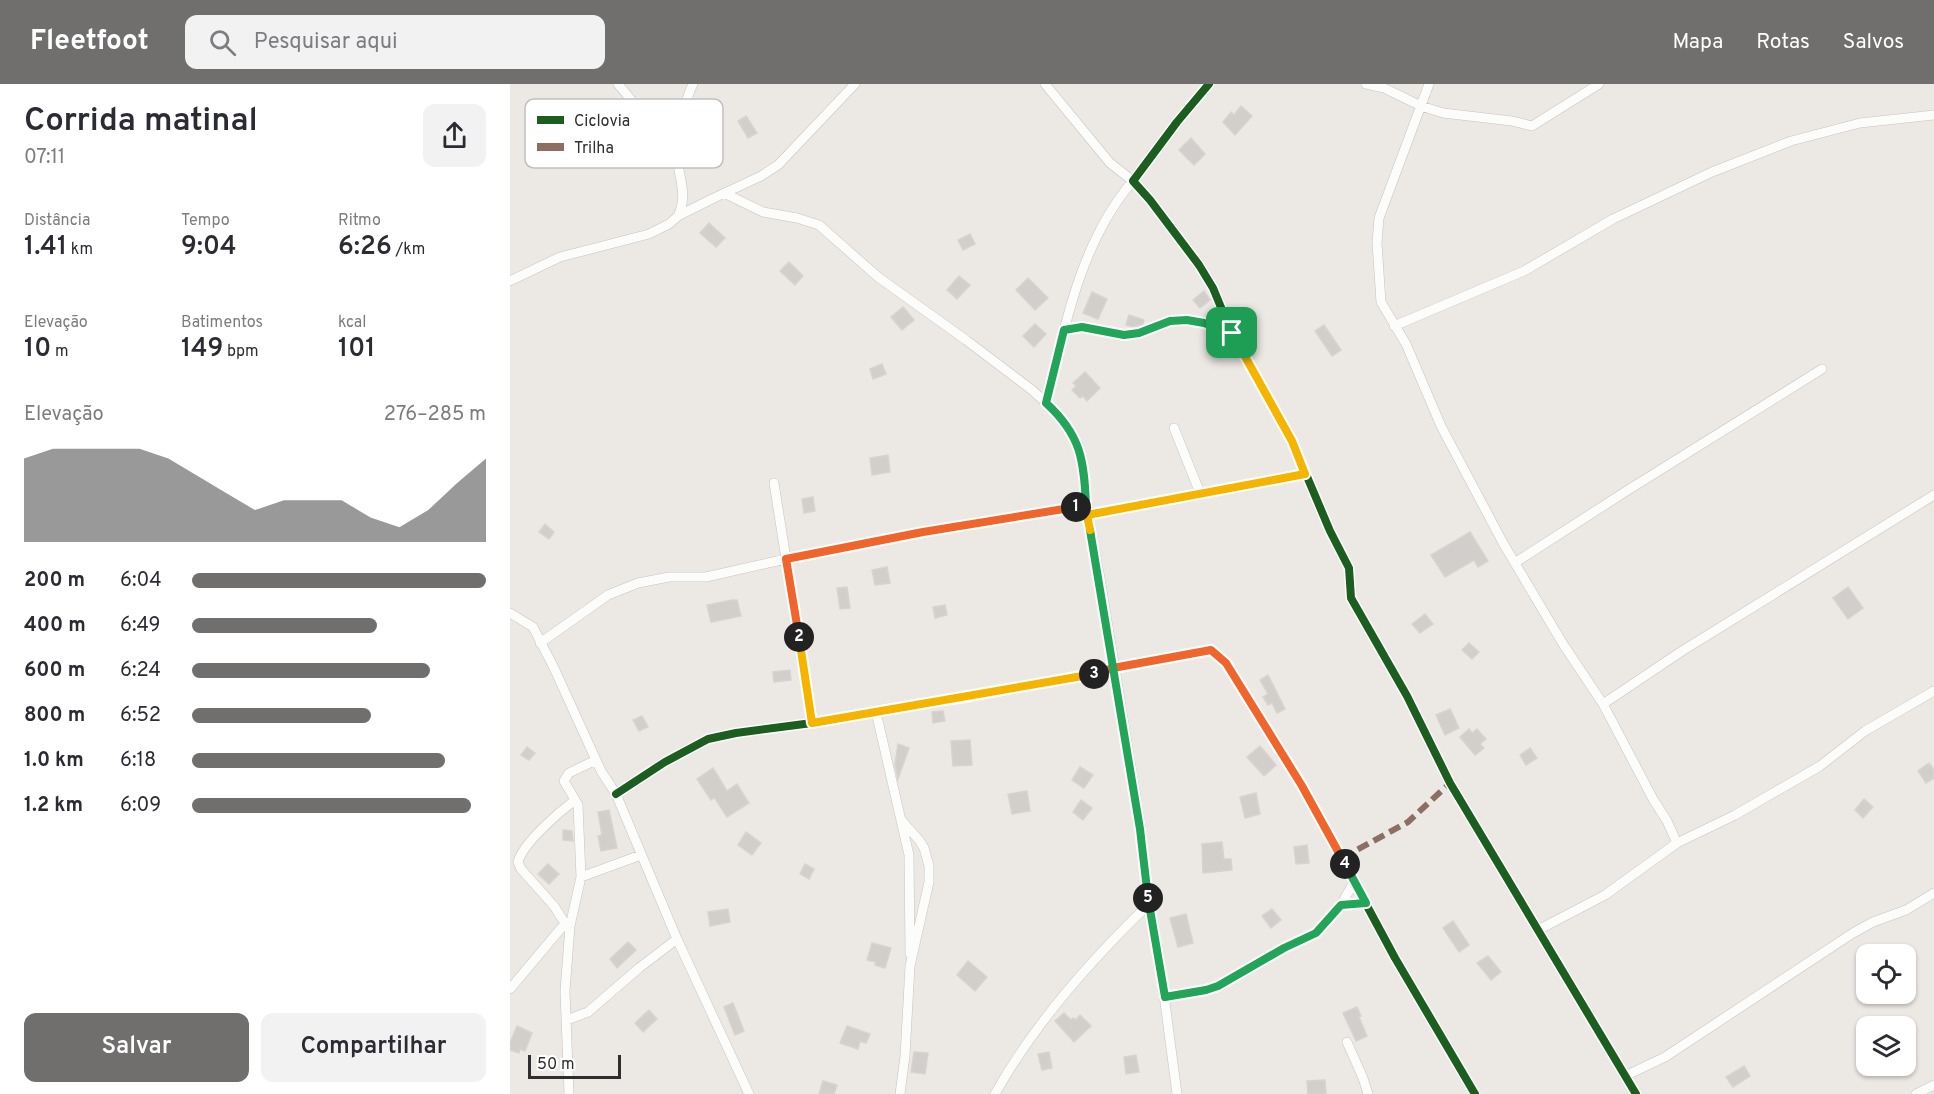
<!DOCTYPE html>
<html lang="pt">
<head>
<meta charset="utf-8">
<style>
  body { margin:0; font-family:Overpass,sans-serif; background:#f2f2f3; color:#2b2b33; height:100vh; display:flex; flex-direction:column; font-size:22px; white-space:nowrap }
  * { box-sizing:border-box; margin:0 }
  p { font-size:20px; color:#7c7c81 }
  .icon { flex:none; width:33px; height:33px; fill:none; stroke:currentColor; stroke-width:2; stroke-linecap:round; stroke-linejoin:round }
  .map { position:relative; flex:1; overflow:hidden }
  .side { display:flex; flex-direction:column; background:#fff; width:510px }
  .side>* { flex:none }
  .fabs { position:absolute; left:1346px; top:860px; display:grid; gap:12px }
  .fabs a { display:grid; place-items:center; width:60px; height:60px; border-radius:12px; background:#fff; box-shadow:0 2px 4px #0004; font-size:30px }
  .scale { position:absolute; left:18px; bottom:15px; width:93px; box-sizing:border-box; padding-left:6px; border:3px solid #2e2e2e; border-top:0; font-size:16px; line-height:21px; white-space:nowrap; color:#2e2e2e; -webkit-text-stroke:4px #fff; paint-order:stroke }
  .pin { position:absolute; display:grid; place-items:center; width:51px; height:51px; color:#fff; margin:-26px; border-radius:12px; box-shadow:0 3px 9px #0006 }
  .km { position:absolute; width:30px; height:30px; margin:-15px; border-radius:50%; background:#222; color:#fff; font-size:16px; line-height:30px; text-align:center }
  .round { display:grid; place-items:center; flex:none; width:63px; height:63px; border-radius:12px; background:#f2f2f3 }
  .head { display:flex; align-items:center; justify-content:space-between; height:102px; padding:0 24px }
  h1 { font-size:33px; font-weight:600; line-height:45px }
  .stats { display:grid; grid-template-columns:repeat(3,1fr); gap:9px; height:102px; padding:6px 24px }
  .stats div { display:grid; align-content:center }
  .stats b { font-size:26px; font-weight:600 }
  .stats small { font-size:16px; font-weight:400 }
  .stats p { font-size:16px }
  .chart { height:168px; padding:12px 24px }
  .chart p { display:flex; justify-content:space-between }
  .chart svg { width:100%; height:108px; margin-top:6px; fill:#706f6e; opacity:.7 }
  .cta { display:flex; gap:12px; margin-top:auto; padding:12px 24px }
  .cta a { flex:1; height:69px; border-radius:12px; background:#706f6e; color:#fff; font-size:24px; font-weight:600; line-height:69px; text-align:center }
  .cta a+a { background:#f2f2f3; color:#2b2b33 }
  ul { padding:0 24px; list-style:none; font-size:20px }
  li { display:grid; grid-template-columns:96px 72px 1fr; align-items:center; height:45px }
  li i { height:15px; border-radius:8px; background:#706f6e }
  header { display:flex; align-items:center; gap:36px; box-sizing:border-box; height:84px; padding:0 30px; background:#706f6e; color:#fff }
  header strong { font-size:28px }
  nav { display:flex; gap:33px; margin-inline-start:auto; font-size:21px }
  .search { width:420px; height:54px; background:#f2f2f3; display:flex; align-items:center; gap:15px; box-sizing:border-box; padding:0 21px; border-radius:12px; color:#7c7c81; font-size:22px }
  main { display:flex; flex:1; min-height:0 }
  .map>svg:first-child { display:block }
</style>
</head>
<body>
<header>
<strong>Fleetfoot</strong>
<div class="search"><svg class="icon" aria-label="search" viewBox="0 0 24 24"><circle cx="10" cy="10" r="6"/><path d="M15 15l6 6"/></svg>Pesquisar aqui</div>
<nav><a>Mapa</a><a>Rotas</a><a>Salvos</a></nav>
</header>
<main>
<section class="side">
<div class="head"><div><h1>Corrida matinal</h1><p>07:11</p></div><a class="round"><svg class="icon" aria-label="share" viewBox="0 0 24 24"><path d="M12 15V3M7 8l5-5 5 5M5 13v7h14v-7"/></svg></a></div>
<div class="stats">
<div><p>Distância</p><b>1.41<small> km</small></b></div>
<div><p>Tempo</p><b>9:04</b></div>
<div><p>Ritmo</p><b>6:26<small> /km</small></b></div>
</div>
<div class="stats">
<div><p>Elevação</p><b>10<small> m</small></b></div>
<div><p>Batimentos</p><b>149<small> bpm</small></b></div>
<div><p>kcal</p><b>101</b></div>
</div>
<div class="chart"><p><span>Elevação</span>276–285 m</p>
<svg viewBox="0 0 160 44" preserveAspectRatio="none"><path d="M0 44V10L10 6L20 6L30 6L40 6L50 10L60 17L70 24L80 31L90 27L100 27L110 27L120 34L130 38L140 31L150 20L160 10V44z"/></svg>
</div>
<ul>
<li><b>200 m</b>6:04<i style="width:100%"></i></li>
<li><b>400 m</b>6:49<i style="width:63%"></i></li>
<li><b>600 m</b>6:24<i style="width:81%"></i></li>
<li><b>800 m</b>6:52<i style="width:61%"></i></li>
<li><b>1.0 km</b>6:18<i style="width:86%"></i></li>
<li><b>1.2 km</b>6:09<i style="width:95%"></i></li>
</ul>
<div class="cta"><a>Salvar</a><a>Compartilhar</a></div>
</section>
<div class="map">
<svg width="1424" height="1010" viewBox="0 0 1424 1010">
  <rect width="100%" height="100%" fill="#ece8e4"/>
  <!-- building -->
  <path fill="#d1cecb" stroke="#d7d4d0" stroke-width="1.5" d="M731,22l11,10 -17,19 -12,-13 8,-10 3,3z
    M236,32l11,17 -9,5 -10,-17z
    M681,54l14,16 -11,11 -15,-15z
    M199,139l16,15 -9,9 -16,-14z
    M460,150l5,10 -12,6 -5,-10z
    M279,178l14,14 -8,9 -15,-14z
    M449,192l11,9 -13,14 -10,-9z
    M518,194l20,20 -13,12 -19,-20z
    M694,207l6,9 -10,8 -7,-8z
    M582,208l15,7 -9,20 -15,-6z
    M393,223l11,13 -12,10 -11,-13z
    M619,231l15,5 -1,4 -9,3 -8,-2z
    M525,240l11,10 -12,13 -11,-11z
    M814,241l17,25 -9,6 -17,-25z
    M372,280l4,10 -13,5 -3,-10z
    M575,288l15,16 -13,13 -4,-5 -3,2 -8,-8 4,-4 -3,-3z
    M378,371l2,17 -18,3 -2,-17z
    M303,413l2,14 -11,2 -2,-14z
    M35,440l9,8 -5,7 -10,-7z
    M960,448l18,29 -10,6 -4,-7 -29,17 -14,-22z
    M377,483l3,16 -15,2 -3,-15z
    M337,503l3,21 -10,1 -3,-21z
    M1338,503l15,21 -15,11 -15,-21z
    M222,516h5l4,16 -30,6 -4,-17z
    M435,521l2,10 -12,3 -2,-11z
    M915,530l8,10 -13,9 -8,-9z
    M959,559l10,9 -7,7 -10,-9z
    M280,586l1,10 -17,2 -1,-10z
    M758,591l17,34 -8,4 -5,-10 -4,2 -5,-8 5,-3 -8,-14z
    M940,625l9,19 -14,7 -9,-20z
    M433,627l2,10 -12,2 -1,-11z
    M132,632l6,11 -9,4 -6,-11z
    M959,645l3,4 5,-4 9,10 -6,5 4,4 -9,7 -15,-18z
    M460,656l2,25 -19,1 -2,-25z
    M388,660l11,4 -11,31 -3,-14z
    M750,662l16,19 -12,11 -17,-19z
    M17,663l8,6 -6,7 -8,-5z
    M1020,664l7,10 -11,7 -6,-10z
    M1419,679l5,7v8l-8,5 -8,-12z
    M570,683l13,8 -9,13 -12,-8z
    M203,684l14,23 10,-7 12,19 -22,14 -13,-20 -3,3 -14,-21z
    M517,707l3,20 -18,3 -4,-20z
    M746,709l4,21 -15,4 -5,-21z
    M1354,715l9,8 -10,11 -8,-8z
    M571,716l11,8 -9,12 -10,-8z
    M99,726l8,38 -16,3 -3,-15 4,-1 -4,-23z
    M53,746l9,1 1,10 -10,-1z
    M236,748l15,11 -9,12 -14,-10z
    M712,758l2,17h7l1,11 -29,3 -1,-29z
    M797,761l2,18 -13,1 -2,-17z
    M38,780l11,10 -10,10 -11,-10z
    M295,780l9,5 -5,10 -9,-5z
    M218,825l2,13 -20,4 -2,-14z
    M762,825l9,11 -10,8 -9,-12z
    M676,830l7,29 -15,4 -8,-29z
    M943,837l16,24 -10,7 -16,-24z
    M118,858l8,8 -19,18 -7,-9z
    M362,859l19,5 -6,20 -10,-3 1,-3 -9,-2z
    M978,872l13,16 -10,8 -14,-17z
    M458,877l19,16 -12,14 -18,-16z
    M223,919l11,28 -9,4 -11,-28z
    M847,923l4,9 -2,1 8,19 -11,5 -13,-28z
    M139,926l8,9 -14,13 -8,-9z
    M554,929l7,7 2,-2 3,2 4,-5 11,11 -17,16 -19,-21z
    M7,942l15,7 -7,18 -5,-2 -1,4 -9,-3v-7z
    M337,942l23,8 -4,9 -6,-2 -2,8 -18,-6z
    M404,968l14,1 -3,21 -14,-2z
    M539,968l3,16 -10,2 -4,-16z
    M626,971l3,17 -13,2 -2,-17z
    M1234,982l6,10 -17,11 -7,-10z
    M815,996l1,14h-18l-1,-13z
    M313,997l14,4 -3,9h-15z"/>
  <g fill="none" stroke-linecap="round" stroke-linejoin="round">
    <!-- minor casing -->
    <g stroke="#c5c4c5" stroke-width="10">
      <path id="minor" d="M108,0l24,29 35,35
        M535,0l65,79 23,18c-52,59 -69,148 -87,222
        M699,0l-32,38 -44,59 17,19 49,65 14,23 19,46 60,107 38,90 19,37 2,30 56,98 43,87 186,311
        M856,0l18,4 37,18 22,7 69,8 20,5 67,-42
        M919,0l-50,134 -2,25 4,59 25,42 35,82 62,117 60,101 40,60 50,95 14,22 10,22
        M214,109l39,19 34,6 22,7 59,52 88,63 66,50 24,22 22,32 5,21 4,50 13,63 41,251 7,76 10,44 19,145
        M168,132c12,-24 -3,-45 -1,-69 1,-16 9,-49 16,-63
        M0,197l50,-24 89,-23 20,-10 9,-8 36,-18 47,-22 17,-11 77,-81
        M884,242l130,-55 89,-52 99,-47 79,-31 69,-18 74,-8
        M554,245l18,-2 42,8 15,-2 31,-12 17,-1 17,3 28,11
        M664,344l26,65
        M264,399l38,240
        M577,431l218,-41
        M1006,478l112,-72 194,-121
        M0,529l23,14 21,41 47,103 15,23 61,145 72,155
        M30,559l68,-48 30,-12 31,-6h37l80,-18 137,-27 163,-27
        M1093,620l79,-53 252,-156
        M366,628l33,143 1,99
        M106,710l49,-32 43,-23 28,-6 76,-10 100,-18 51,-7 248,-48 15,13 76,122 93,173 80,136
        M71,793l60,-22
        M831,821l25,-1
        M56,841l-12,-19 -33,-37 -3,-7c5,-19 41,-50 57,-62
        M1028,846l67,-35 72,-52 58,-28 85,-49 45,-35 69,-40
        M0,905l52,-62 8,-1
        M655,913l41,-7 12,-4 66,-38 32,-15 25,-28 13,-23
        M57,936l21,-8 51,-44 38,-29
        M837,958l16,36 5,16
        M1115,992l40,-19 188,-124 20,-11 33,-12 28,-17
        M59,1010l-4,-103 5,-65 11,-49 -3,-72 -14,-24 5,-8 27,-13
        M390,1010l5,-38 5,-90 19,-84v-16l-5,-18 -5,-8 -17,-19
        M485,1010c39,-70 96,-134 153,-189
        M1406,1010l18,-9"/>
    </g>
    <!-- minor -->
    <use href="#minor" stroke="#fcfcfb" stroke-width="9"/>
    <!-- quiet -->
    <path stroke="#8d6e63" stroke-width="6" stroke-dasharray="12 6" stroke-linecap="butt" d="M832,774l66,-36 42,-39"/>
    <!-- cycleway casing -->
    <g stroke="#fff" stroke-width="11">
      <path id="cycleway" d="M699,0l-32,38 -44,59 17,19 49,65 14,23 19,46 60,107 38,90 19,37 2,30 56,98 43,87 186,311
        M106,710l49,-32 43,-23 28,-6 76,-10 100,-18 51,-7 248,-48 15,13 76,122 93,173 80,136"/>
    </g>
    <!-- cycleway -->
    <use href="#cycleway" stroke="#1b5e20" stroke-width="8"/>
  </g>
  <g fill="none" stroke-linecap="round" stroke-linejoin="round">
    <!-- split-1 casing -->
    <g stroke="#fff" stroke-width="12">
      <path id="split-1" d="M566,423l10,-2c-2,-45 -5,-70 -40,-102l18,-73 18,-3 42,8 15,-2 31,-12 17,-1 17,3 28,10"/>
    </g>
    <!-- split-2 casing -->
    <g stroke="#fff" stroke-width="12">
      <path id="split-2" d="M289,553l-13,-78 137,-27 153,-25"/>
    </g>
    <!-- split-3 casing -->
    <g stroke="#fff" stroke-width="12">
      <path id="split-3" d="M289,553l13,86 282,-49"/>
    </g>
    <!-- split-4 casing -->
    <g stroke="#fff" stroke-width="12">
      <path id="split-4" d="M584,590l19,-6 98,-18 15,13 76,123 43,78"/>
    </g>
    <!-- split-5 casing -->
    <g stroke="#fff" stroke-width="12">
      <path id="split-5" d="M638,814l17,99 41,-7 12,-4 66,-38 32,-15 25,-28 25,-2 -21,-39"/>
    </g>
    <!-- split-6 casing -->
    <g stroke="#fff" stroke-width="12">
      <path id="split-6" d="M580,446l50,299 8,69"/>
    </g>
    <!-- split-7 casing -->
    <g stroke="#fff" stroke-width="12">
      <path id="split-7" d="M580,446l-3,-15 218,-41 -13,-33 -60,-108"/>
    </g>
    <!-- split-1 -->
    <use href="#split-1" stroke="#22a559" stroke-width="8"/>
    <!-- split-2 -->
    <use href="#split-2" stroke="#f0652b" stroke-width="8"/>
    <!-- split-3 -->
    <use href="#split-3" stroke="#f5b400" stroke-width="8"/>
    <!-- split-4 -->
    <use href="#split-4" stroke="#f0652b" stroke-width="8"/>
    <!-- split-5 -->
    <use href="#split-5" stroke="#22a559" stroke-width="8"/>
    <!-- split-6 -->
    <use href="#split-6" stroke="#22a559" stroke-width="8"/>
    <!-- split-7 -->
    <use href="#split-7" stroke="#f5b400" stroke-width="8"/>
  </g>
  <!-- legend -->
  <rect x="15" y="15" width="198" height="69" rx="9" fill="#fff" stroke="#c0c0c0" stroke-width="1.5"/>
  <rect x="27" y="32" width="27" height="8" fill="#1b5e20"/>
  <rect x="27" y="59" width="27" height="8" fill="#8d6e63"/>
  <g font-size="16" fill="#2e2e2e">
    <text x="64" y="42">Ciclovia</text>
    <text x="64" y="69">Trilha</text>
  </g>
</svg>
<div class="fabs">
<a><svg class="icon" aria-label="locate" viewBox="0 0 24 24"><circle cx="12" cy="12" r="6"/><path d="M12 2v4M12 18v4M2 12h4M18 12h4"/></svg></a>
<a><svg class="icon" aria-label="layers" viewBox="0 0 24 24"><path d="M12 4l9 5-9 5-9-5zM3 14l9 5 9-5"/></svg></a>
</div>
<div class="scale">50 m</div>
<div class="pin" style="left:722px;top:249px;background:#1e9e55"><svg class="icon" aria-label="arrive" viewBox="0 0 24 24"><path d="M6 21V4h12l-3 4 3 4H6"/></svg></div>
<b class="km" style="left:566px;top:423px">1</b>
<b class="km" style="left:289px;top:553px">2</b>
<b class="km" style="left:584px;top:590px">3</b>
<b class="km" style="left:835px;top:780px">4</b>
<b class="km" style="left:638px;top:814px">5</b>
</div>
</main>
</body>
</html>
